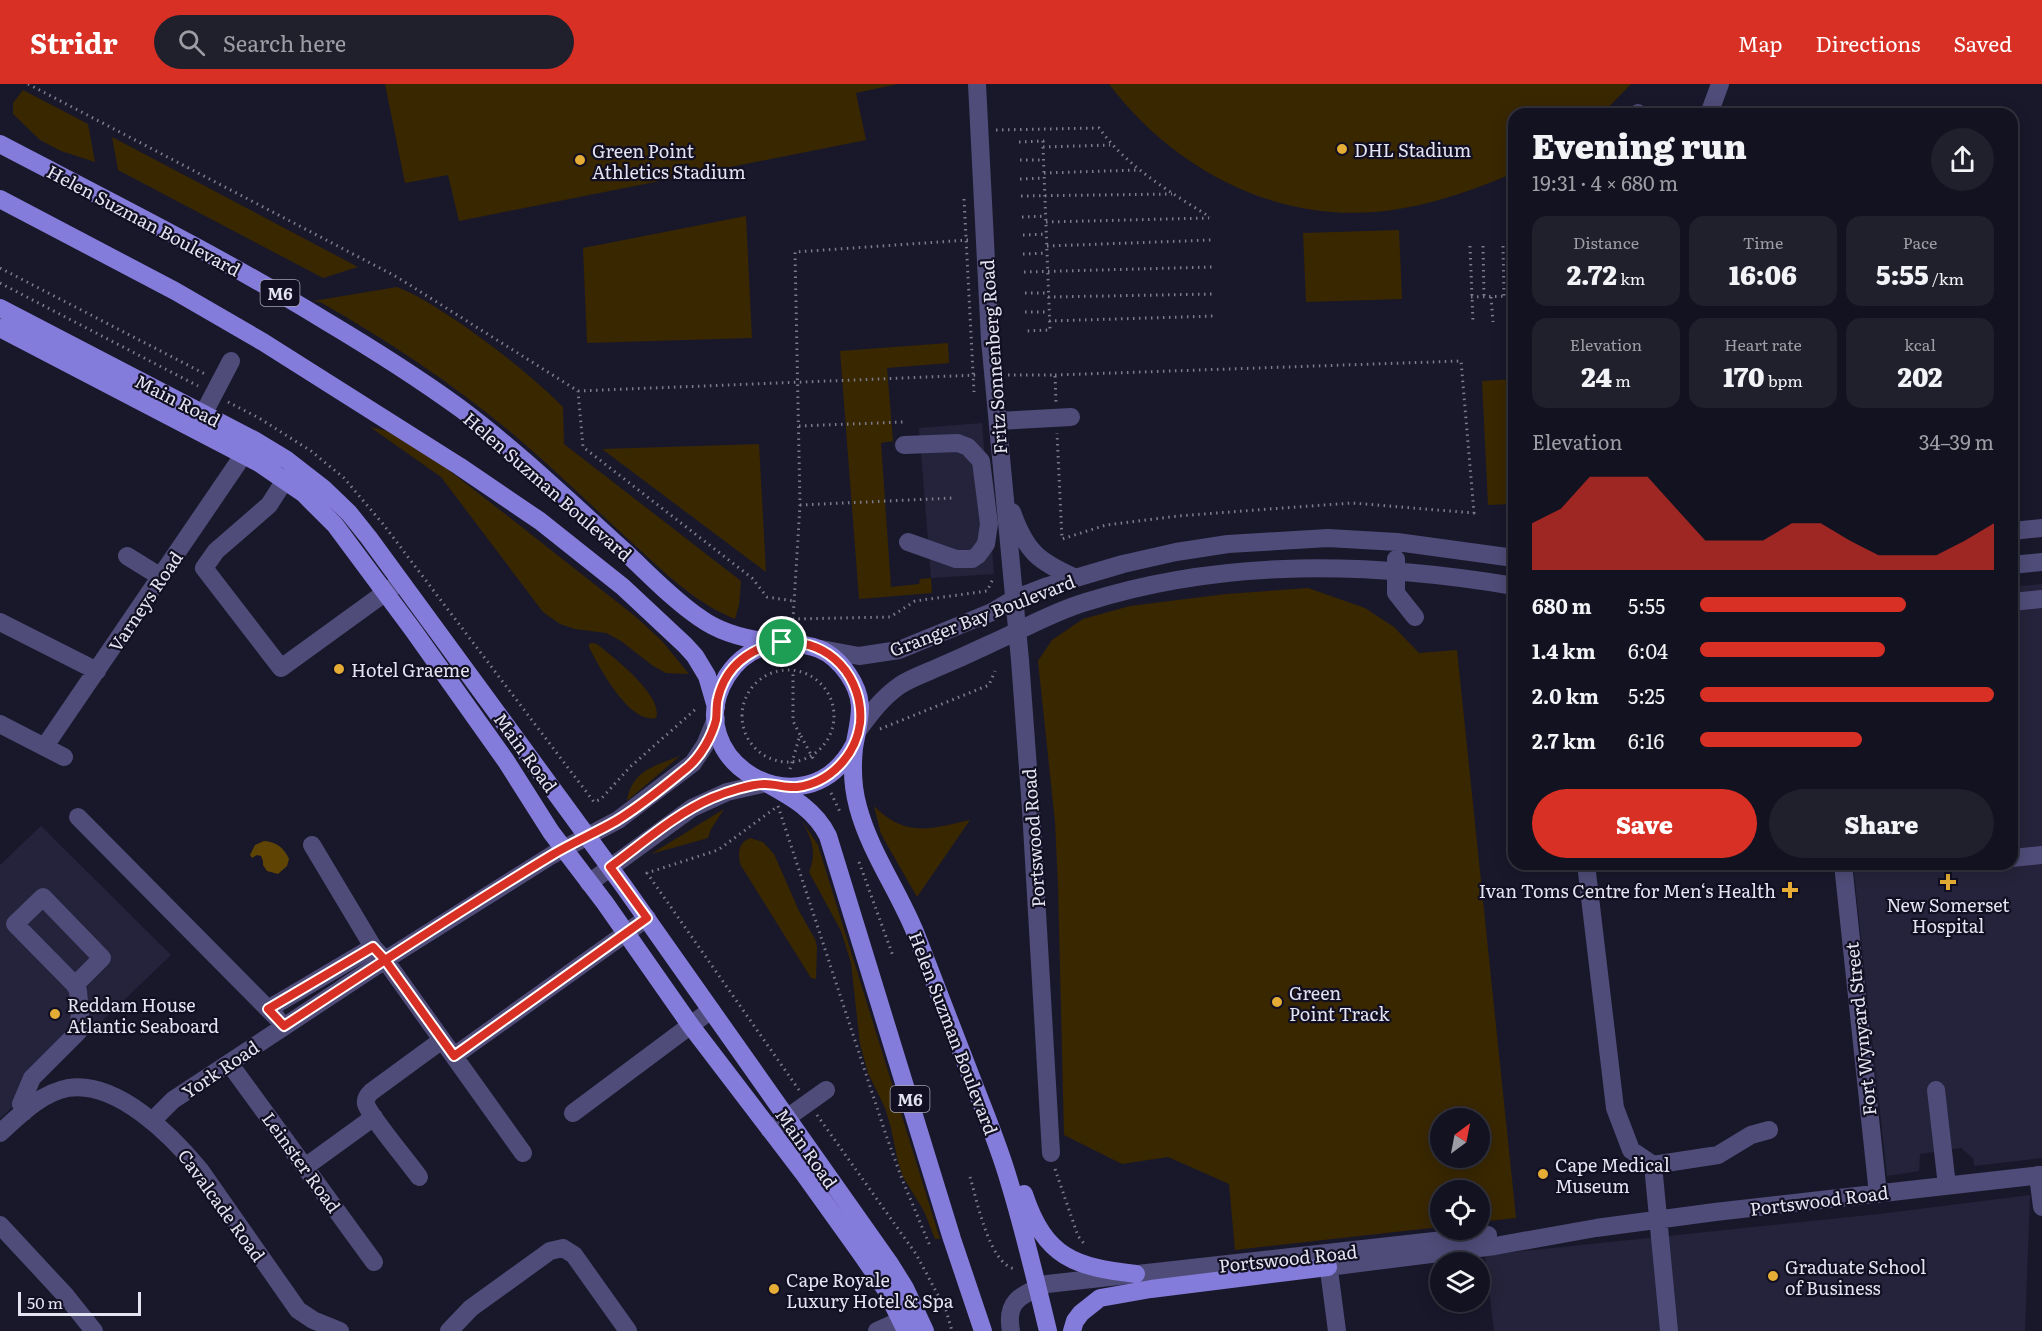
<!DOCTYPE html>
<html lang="en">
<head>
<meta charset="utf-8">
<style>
  body { margin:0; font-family:Literata,serif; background:#20202d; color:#f1f3f6; height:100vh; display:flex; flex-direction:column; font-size:22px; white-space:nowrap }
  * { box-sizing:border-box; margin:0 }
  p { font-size:20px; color:#9d9ea5 }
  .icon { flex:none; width:33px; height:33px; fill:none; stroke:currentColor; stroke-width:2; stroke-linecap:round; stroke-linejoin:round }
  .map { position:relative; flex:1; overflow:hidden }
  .side { position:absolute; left:1508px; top:24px; width:510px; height:762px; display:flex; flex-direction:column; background:#131220; border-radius:18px; box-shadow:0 3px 15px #0003,0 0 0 2px #32323e }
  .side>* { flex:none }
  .needle { width:39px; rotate:32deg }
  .buttons { position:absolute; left:1430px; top:1024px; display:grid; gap:12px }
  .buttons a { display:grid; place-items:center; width:60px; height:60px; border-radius:50%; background:#131220; box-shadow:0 3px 15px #0003,0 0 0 2px #32323e; font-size:30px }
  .scale { position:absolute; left:18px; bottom:15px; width:123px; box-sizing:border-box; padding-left:6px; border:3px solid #e3e3f1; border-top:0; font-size:16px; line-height:21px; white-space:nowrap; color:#e3e3f1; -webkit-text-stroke:4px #110f21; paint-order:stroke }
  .pin { position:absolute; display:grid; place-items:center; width:51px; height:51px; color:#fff; margin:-26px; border:3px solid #fff; border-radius:50%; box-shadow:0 2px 6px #0007 }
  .round { display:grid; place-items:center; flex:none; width:63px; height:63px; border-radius:32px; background:#20202d }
  .headline { display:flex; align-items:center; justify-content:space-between; height:102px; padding:0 24px }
  h1 { font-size:33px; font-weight:800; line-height:45px }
  .metrics { display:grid; grid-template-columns:repeat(3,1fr); gap:9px; height:102px; padding:6px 24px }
  .metrics div { display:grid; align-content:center; border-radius:15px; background:#20202d; text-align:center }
  .metrics b { font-size:26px; font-weight:800 }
  .metrics small { font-size:16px; font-weight:400 }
  .metrics p { font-size:16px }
  .chart { height:168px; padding:12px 24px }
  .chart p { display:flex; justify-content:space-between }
  .chart svg { width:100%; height:108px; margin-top:6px; fill:#d93025; opacity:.7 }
  .primary-button { display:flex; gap:12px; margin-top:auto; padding:12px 24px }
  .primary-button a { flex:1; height:69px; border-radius:36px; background:#d93025; color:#fff; font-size:24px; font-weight:800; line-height:69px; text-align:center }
  .primary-button a+a { background:#20202d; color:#f1f3f6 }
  ul { padding:0 24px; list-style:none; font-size:20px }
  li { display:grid; grid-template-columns:96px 72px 1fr; align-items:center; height:45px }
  li i { height:15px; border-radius:8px; background:#d93025 }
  header { display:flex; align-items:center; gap:36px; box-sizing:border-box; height:84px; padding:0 30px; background:#d93025; color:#fff }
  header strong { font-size:28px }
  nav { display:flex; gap:33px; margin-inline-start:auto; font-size:21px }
  .search { width:420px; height:54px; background:#20202d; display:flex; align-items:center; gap:15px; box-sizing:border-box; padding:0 21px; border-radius:33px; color:#9d9ea5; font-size:22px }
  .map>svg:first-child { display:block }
</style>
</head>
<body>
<header>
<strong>Stridr</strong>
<div class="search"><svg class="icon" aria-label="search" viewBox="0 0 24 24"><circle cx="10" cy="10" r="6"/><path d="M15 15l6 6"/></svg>Search here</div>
<nav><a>Map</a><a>Directions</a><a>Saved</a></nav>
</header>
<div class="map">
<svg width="2042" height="1247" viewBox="0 0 2042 1247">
  <rect width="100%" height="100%" fill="#19182b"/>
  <!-- built -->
  <path fill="#24233b" d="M982,339l12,151 -63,4 -12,-150z
    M2042,500v574l-68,8 -1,-8 -12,-10 -41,6 -1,17 -32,5 -34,-312h159v-277z
    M41,742l130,129 -171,164v-254z
    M2030,1111l-5,136h-531l-9,-76 394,-41z"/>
  <!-- green -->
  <path fill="#392700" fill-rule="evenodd" d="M385,0h513l-42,9 10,47 -407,81 -11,-46 -43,8z
    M1109,0h522l-29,30h-88l-1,59 -4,2c-34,14 -69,27 -105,33 -115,22 -226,-33 -295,-124z
    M23,6l65,34 7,38 -34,-11 -21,-11 -27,-26v-11z
    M112,53l246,130 -35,11 -205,-108z
    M746,132l6,122 -165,5 -4,-95z
    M1399,146l3,69 -96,3 -3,-69z
    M397,203c21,8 38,20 57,32 39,27 75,54 109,88l1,37 177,137 -2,24 -4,14c-37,-15 -66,-42 -95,-69 -32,-29 -62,-58 -94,-87 -69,-63 -145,-115 -226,-161l-7,-1z
    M948,259l1,20 -62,5 6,73 -12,2 10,144 28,-3 1,-5 11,-1 1,15 -73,6 -19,-248z
    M1513,295v125l-25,1 -6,-124z
    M370,343l18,4 58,37 77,60 113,89 26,24 27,33 -23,-1 -13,-7 -32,-25 -15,-8 -31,-4 -15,-5 -17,-12 -102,-135z
    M759,360l7,128 -164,-123z
    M1308,504l57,20 29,19 25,26 38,-3 59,568 -37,4v-31h-39v36l-205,23 -6,-66 -61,-27 -46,7 -58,-29 -6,-250 -3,-63 -17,-161 14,-21 31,-21 47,-13 96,-12zM1440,1035h39v39h-39z
    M592,559l5,1c16,13 67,52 59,74 -27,6 -57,-51 -67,-71v-3z
    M680,672l-53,45c5,-31 28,-35 53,-45z
    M874,722c32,32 56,23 96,14l-53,77 -36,-63z
    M724,725l-13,20 -3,9 -57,16z
    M802,737l16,24 122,394h-5l-11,-28 -21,-34 -5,-15 -7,-34 -6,-20 -17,-35 -8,-29 -9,-81 -10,-32 -32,-59c8,-20 3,-32 -7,-51z
    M750,754l13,4 11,12 25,57 16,28 2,8 -1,32 -5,-1 -71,-114c-2,-11 -2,-21 10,-26z"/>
  <!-- water -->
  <path fill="#5f4403" d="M264,757c13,1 20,7 25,18l-2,7 -9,8 -11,-3 -4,-6v-4l-2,-5 -4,-1 -5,3 -2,-3 5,-10z"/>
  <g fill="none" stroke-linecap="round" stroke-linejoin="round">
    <!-- path -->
    <path stroke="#7c7c8c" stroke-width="3" stroke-dasharray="1.5 4.5" stroke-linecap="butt" d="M28,0l369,193 181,114 5,56 169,131 15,19 27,4
      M996,46l103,-2c28,39 71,64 111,89
      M1019,58l24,-1v6l7,183 -24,1
      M1043,63l67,-2
      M1020,76h23
      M1044,89l94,-3
      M1020,95l24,-1
      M1021,112l151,-2
      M964,115l10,193
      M1022,133l23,-1
      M1046,138l163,-4
      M1023,151l23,-1
      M968,156l-173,12 5,253 -7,114 97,-2 25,-16 72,-10 7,-14
      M1047,162l165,-6
      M1470,162l3,76
      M1483,162l1,51
      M1503,162l1,51
      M1023,170l24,-1
      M0,184l205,106
      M1024,188l189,-5
      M0,199l198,103
      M1025,209h23
      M1048,213l166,-3
      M1471,213l43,-1
      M1491,213l2,25
      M1510,213l1,24
      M1025,228h24
      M1049,237l166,-5
      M1008,291h47l1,28
      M1055,291l406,-14 13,152 -122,-10 -83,6 -91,7 -72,9 -44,14 -5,-106
      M578,307l400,-16
      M228,318l31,16 52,33 33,27 39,46 211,278 7,-3 29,-32 67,-59
      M799,342l104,-4
      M800,421l153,-7
      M742 632a46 46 0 1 1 92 0a46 46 0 1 1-92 0Z
      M880,645l109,-44 6,-14
      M801,652l14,26
      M790,685l10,-34 -7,-14v-50
      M831,709l10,21
      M859,778l34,94
      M799,1006l-152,-217 71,-23 60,-44 108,329 16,44 28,67
      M817,1031l99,139 30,56 6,21
      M1055,1085l23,67 8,10
      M970,1093c7,23 19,87 45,92"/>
    <!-- minor -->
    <path stroke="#4f4c79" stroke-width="18" d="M977,0l13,256 30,320 11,149 20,344
      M1638,29v1
      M1709,30l11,-30
      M998,337l73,-4
      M197,342l34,-65
      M904,361l54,-2 10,4 13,14 8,63 -3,20 -8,11 -6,4h-16l-48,-17
      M285,396l-16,25 -53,46 -12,17 77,100 116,-84
      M1012,428c14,40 27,50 64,66
      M2012,447l30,-3
      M127,472l34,21
      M1396,475v34l19,24
      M2012,481l30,-3
      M2012,518l30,-3
      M0,538l97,49
      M821,565l38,7 40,-6 93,-38 22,-13 31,-12 78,-23 53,-12 52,-8 100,-6 69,4 117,16
      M0,640l64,33
      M859,645c12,-16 23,-31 40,-43 10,-7 22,-11 33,-16 19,-8 39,-17 58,-26 32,-14 62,-32 96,-42 139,-44 285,-40 428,-16
      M45,662l199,-292
      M78,733l199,201
      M312,761l61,102
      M2012,774l30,-3
      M1586,780l29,244 16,42 22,15 65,-10 33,-20 18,-5
      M1843,780l35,330
      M589,799l103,-75 35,-16 39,-9
      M268,925l105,-62 12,13 138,193
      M454,972l193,-138
      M229,979l145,199
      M1936,1006l11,96
      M24,1028l-3,-8 11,-26 46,-46 2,-19 -2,-22 -3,-6 -60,-61 28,-27 59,61 -27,27
      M573,1029l138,-103
      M153,1036l20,-20 212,-140 167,-105 66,-35 75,-57 12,-18 11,-26
      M770,1046l56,-40
      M0,1049c20,-18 41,-40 68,-45 49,-8 104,48 132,82l98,140 15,10 27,11
      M1653,1081l16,166
      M305,1083l69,-50
      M2038,1091l4,32
      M419,1093c-9,-13 -50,-62 -53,-73 -1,-5 2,-9 5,-12l71,-52
      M0,1141l66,71 28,35
      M1327,1171l10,76
      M1328,1183l167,-21 101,-18 119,-16 327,-37
      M449,1247l22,-23 79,-57 13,-3 11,7 54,76
      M877,1247l38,-17
      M1011,1247c-6,-31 11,-36 36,-47l441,-49"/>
    <!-- major -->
    <path stroke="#847cda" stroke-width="18" d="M0,60c109,57 219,112 324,176 47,28 93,57 137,89 57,43 109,93 162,141 25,23 49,49 77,68 18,13 42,20 64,23 36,5 60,-2 84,33 19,28 11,44 6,74 -2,19 -1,41 4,59 12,45 40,83 57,125 18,46 35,91 53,137 14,37 30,74 41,112 15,49 27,100 39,150
      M0,115l175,92 88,51 196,124 81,55 83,66 62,58 10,11 12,20 9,31
      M0,224l254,132 33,20 36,28 26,25 20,25 256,350 265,376 15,24 20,43
      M0,244l259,135 44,30 32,32 78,105 93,131 45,71 54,71 86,123 113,148 58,81 24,35 20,41
      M775,560c-20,3 -37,15 -48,32 -52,84 79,161 127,69
      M768,700c25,14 47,26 60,52l124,403 31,92
      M1024,1110c21,64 51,73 112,80
      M1072,1247l3,-10 6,-8 19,-15 51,-9 177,-22"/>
  </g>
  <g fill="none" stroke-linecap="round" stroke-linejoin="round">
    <!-- route casing -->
    <g stroke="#fff" stroke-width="12">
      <path id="route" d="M782,558c-31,6 -56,23 -64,56 -2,7 -1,15 -2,22 -4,16 -15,36 -28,47 -22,18 -47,39 -72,54 -21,12 -44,22 -64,34 -91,55 -180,113 -268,171l-16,-17 105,-62 12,13 69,96 172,-123 21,-15 -37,-51c33,-24 65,-53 102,-69 14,-6 39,-14 53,-14 11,0 21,4 32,3 33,-4 59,-32 63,-64 2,-21 -5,-43 -20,-59 -15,-16 -36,-23 -58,-22"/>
    </g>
    <!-- route -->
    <use href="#route" stroke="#d93025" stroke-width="8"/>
  </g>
  <!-- markers -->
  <g fill="#e5ad35" stroke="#110f21" stroke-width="2">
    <circle cx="1342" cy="65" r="6"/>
    <circle cx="580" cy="76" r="6"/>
    <circle cx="339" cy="585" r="6"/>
    <path d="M1945 789h6v6h6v6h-6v6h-6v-6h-6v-6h6z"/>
    <path d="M1787 797h6v6h6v6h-6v6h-6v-6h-6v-6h6z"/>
    <circle cx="1277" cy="918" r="6"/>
    <circle cx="55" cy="930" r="6"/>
    <circle cx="1543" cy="1090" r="6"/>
    <circle cx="1773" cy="1192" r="6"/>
    <circle cx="774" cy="1205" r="6"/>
  </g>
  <g text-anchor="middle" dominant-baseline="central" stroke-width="4.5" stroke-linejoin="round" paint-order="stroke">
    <!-- shield labels -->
    <g fill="#110f21" stroke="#a4a3b3" stroke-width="1.5">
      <rect x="260.5" y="196" width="39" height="26" rx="4.5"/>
      <rect x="890.5" y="1002" width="39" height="26" rx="4.5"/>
    </g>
    <g font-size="16" font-weight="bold" fill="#e3e3f1">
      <text x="280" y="209">M6</text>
      <text x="910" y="1015">M6</text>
    </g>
    <!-- poi labels -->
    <g font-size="18" fill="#e3e3f1" stroke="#110f21" text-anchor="start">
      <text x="1354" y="65">DHL Stadium</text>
      <text x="592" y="66">Green Point<tspan x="592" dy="21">Athletics Stadium</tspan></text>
      <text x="351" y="585">Hotel Graeme</text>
      <text x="1776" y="806" text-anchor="end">Ivan Toms Centre for Men‘s Health</text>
      <text x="1948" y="820" text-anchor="middle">New Somerset<tspan x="1948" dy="21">Hospital</tspan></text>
      <text x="1289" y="908">Green<tspan x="1289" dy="21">Point Track</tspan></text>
      <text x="67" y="920">Reddam House<tspan x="67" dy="21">Atlantic Seaboard</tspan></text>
      <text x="1555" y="1080">Cape Medical<tspan x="1555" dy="21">Museum</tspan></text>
      <text x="1785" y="1182">Graduate School<tspan x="1785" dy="21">of Business</tspan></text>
      <text x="786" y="1195">Cape Royale<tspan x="786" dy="21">Luxury Hotel &amp; Spa</tspan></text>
    </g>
    <!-- street labels -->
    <g font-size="18" fill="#e3e3f1" stroke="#110f21">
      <text transform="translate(144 136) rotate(28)">Helen Suzman Boulevard</text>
      <text transform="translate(993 273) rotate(-94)">Fritz Sonnenberg Road</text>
      <text transform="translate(178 316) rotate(27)">Main Road</text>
      <text transform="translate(548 402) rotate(41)">Helen Suzman Boulevard</text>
      <text transform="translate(145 517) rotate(-56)">Varneys Road</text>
      <text transform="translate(982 531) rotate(-21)">Granger Bay Boulevard</text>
      <text transform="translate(526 668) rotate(54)">Main Road</text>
      <text transform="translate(1033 754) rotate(-94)">Portswood Road</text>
      <text transform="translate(1860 945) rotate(-96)">Fort Wynyard Street</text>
      <text transform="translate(954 949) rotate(69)">Helen Suzman Boulevard</text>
      <text transform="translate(220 985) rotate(-34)">York Road</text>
      <text transform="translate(807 1064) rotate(55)">Main Road</text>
      <text transform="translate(302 1078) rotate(54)">Leinster Road</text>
      <text transform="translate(1819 1116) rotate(-7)">Portswood Road</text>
      <text transform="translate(222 1121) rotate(54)">Cavalcade Road</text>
      <text transform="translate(1288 1174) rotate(-6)">Portswood Road</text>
    </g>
  </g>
</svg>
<div class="buttons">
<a><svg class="needle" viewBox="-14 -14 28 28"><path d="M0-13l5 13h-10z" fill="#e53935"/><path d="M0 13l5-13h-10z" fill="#9d9ea5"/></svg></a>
<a><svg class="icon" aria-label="locate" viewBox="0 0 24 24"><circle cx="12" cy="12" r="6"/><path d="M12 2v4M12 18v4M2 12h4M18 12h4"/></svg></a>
<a><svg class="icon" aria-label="layers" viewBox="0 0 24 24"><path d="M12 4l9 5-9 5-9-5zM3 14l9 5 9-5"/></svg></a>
</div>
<div class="scale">50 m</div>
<div class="pin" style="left:782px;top:558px;background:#1e9e55"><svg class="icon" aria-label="arrive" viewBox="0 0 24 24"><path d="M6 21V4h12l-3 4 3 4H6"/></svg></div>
<section class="side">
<div class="headline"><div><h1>Evening run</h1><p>19:31 · 4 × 680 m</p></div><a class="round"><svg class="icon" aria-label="share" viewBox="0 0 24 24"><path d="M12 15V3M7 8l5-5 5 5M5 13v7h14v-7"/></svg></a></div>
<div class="metrics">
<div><p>Distance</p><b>2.72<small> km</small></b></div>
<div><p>Time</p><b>16:06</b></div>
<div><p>Pace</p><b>5:55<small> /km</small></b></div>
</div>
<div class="metrics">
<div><p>Elevation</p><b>24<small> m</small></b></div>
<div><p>Heart rate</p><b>170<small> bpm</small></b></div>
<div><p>kcal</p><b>202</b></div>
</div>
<div class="chart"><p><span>Elevation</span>34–39 m</p>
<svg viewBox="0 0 160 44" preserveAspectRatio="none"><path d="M0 44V25L10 19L20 6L30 6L40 6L50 19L60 32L70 32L80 32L90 25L100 25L110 32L120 38L130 38L140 38L150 32L160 25V44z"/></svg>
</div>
<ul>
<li><b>680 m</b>5:55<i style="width:70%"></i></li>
<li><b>1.4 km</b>6:04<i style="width:63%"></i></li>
<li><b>2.0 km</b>5:25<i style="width:100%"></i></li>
<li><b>2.7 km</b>6:16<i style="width:55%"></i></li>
</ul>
<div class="primary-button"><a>Save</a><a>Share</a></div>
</section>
</div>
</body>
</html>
